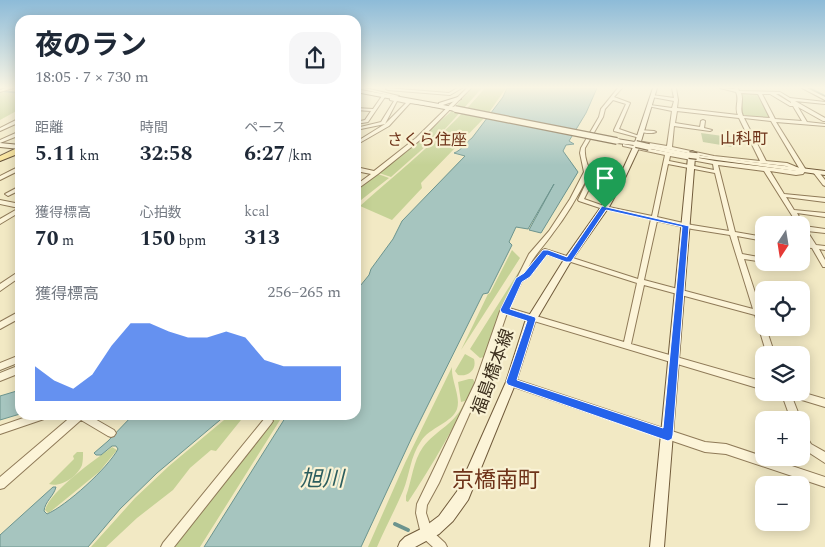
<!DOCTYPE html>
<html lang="ja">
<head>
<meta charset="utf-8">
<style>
  body { margin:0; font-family:Spectral,"Noto Sans JP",serif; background:#f6f6f7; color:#1f2937; height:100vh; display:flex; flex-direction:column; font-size:19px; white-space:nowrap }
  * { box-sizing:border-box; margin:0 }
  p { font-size:16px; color:#747a83 }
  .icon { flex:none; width:28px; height:28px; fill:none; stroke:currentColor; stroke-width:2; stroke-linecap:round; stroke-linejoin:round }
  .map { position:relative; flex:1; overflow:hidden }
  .sheet { position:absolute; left:15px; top:15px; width:346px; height:405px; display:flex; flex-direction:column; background:#fff; border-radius:15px; box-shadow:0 2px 12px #0003 }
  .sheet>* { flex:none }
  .needle { width:32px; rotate:192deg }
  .fabs { position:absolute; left:755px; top:216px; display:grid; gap:10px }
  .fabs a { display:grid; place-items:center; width:55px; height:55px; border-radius:10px; background:#fff; box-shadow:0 2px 12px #0003; font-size:25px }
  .pin { position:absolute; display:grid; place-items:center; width:42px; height:42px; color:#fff; margin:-51px -21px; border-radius:50% 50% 50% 0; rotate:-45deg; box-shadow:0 0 5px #0007 }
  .pin .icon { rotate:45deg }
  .round { display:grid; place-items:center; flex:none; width:52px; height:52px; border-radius:15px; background:#f6f6f7 }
  .summary { display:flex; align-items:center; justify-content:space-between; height:85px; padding:0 20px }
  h1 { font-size:28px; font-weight:700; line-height:38px }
  .figures { display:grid; grid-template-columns:repeat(3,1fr); gap:8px; height:85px; padding:5px 20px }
  .figures div { display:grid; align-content:center }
  .figures b { font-size:21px; font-weight:700 }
  .figures small { font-size:14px; font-weight:400 }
  .figures p { font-size:14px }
  .chart { height:140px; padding:10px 20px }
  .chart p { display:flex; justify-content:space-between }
  .chart svg { width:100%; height:90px; margin-top:5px; fill:#2563eb; opacity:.7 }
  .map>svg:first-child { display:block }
</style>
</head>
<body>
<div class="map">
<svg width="825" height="547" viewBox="0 0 825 547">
  <rect width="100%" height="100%" fill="#f2e9c4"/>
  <!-- green -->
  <path fill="#c5d296" d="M471,88h11l-37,41 -54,48 -12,-4 74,-63z
    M485,88h21l-18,26 -67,69 1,5 -30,32 -32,-14c44,-39 87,-73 125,-118z
    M0,92l20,2v15l-20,11z
    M742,94h17l11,24 -27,-3 -2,-3z
    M378,174l11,4 -33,26v-13z
    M512,250l8,8 -59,92 27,-56 2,-1z
    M523,265l-39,92 -4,1 -10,-9z
    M465,354l9,5c3,11 -6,18 -16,16l-3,-4z
    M452,367c-1,14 9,29 5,42 -4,13 -28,19 -36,32 -11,16 -11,33 -18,50 -8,19 -18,37 -26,56h-9l37,-84z
    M469,379h4l2,4c-19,42 -42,81 -67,119l-2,-1v-5c6,-16 7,-35 17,-49 14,-18 33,-23 42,-46l-4,1 -3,-20z
    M230,415h15l-29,36 -5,-1 -21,18 -17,22 -36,28 -31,29h-15l44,-49 34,-32z
    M277,415h4l-1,5 -80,127h-26z
    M112,447l5,3 -18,22 -49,40 -2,1 -3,-3c6,-20 50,-50 67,-63z
    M77,452h6c0,4 0,9 -1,13 -4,11 -21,23 -33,19l25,-25 -1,-3z"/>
  <!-- cemetery -->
  <path fill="#bcc696" d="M701,133l29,4 3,10 -30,-5z"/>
  <!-- water -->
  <path fill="#a6c5bf" stroke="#6c948e" d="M507,88h90l-11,25 -17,28 5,3 -8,1 -3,6 15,21 -37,61 -12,-3 25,-46 -26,45 -12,-2 -7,15 3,3 -24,48 -5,1 -71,143 -51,110h-157l83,-132h69v-124l13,-16 2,-6 22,-30 9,-18 63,-65 -11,-3c8,-3 11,-10 18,-15l31,-41z
    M20,390v24l-20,6v-24z
    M133,415h93l-69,58 -37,36 -32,38h-88v-12l53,-48h3c-2,9 -11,14 -12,24l3,3c19,-8 61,-46 71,-65l-2,-3h-4l-11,9h-5l-2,-2 14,-12z"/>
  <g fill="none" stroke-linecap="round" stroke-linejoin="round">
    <!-- stream-far1 -->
    <path stroke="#6c948e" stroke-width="2" d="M809,88l16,8
      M2,91l18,2"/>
    <!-- stream -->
    <path stroke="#6c948e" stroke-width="4" d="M395,524l13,6"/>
    <!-- street casing -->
    <g stroke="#8f7a58" stroke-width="2">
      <path id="street" d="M6,88h7l-13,4v-2z
        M357,88h8l34,8 -2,1z
        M387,88l62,5 8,-5h5l-12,7 -62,-5 -2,-1z
        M467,88h4l-51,52 -42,34 -22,16v-5l15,-11 -15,-3v-4l18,4 42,-33z
        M618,88h4l-8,9 16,6 -11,26 23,8 -2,1 -26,-7v-1l12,-26 -13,-4 -8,9 -2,8 -18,31c-1,9 3,21 9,28v3l-10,20 20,7 48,10 13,-61 -42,-9v-2l92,17 84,10 -13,-5 -72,-8 -73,-14v-1l2,-1 24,4 5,-35 -24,-5 2,-1 22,3 2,-7 -22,-4v-2l22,3 -2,-10h4l2,12 -1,8 61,7c-4,-7 2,-15 -2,-23l-16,-4 15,1 -1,-1h4l1,3 41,1 10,6 35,4v2l-30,-3 30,17v3h-2l-25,-14 9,15 18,2v2l-49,-4 30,48 -3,4 -7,1 -26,-4 14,23 41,4v4l-39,-5 8,13 31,3v4l-28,-4 7,13 21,3v4l-18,-2 9,14 9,1v4l-6,-1 6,11v7h-2l-11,-19 -11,-1v-4l8,1 -8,-13v-6h-3l-34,-54 -46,-6 17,67 29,5v4l-27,-5 5,18 22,4v4l-20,-3 20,61v8h2l9,27h-8l-12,-40 -111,-30 -13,59 133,38v8l-257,-77 -24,70 -44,100 -12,22 -1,8 6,18 13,12 2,4h-14l-10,-9 -2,-4 -5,-21 1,-9 14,-29 44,-92 25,-72 16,-31 13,-26 20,-23 21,-32 14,-27 -4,-19 1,-5 18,-31 2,-8zM741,93l17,1 12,24 -27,-2c-4,-8 1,-15 -2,-23zM762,94h8l20,12h3l9,15 -27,-2zM776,94h3l12,8v1zM677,111l62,7 21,43 -46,-5 -42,-9 2,-21 36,5 2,-1 -8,-2 1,-7 -2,-1 -2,1 -1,6 -25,-4zM744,118l27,3 28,47 -12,-5 -21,-2zM670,156l43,8 1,6 -45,-9zM668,164l47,9 14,58 -37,-6 -35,-8zM588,176v3l-10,21 1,1 24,8h4l44,10 -13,60 -93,-30 -2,1 -15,18c7,-14 16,-22 25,-35 14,-18 25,-37 35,-57zM657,221l35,8 38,6 23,74 -109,-29zM546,254l91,29 -13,59 -115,-34 13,-27 7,-4z
        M802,88h5l18,9v3z
        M382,96l3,1 -17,25 -12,2v-2l9,-2 6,-9 -15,-1v-2l17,1z
        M390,98l47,7 2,1 -2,1 -27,-4 -21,23 -33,19v-3l29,-18 21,-21 -9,-2 -12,23 -29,6v-2l25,-6 13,-21 -4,-1z
        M18,119h2v3l-20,9v-3z
        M639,130l15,1 2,1c-4,2 -13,1 -17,-1z
        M18,132h2v3l-20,8v-3z
        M20,166v4l-20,10v-4z
        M816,170l2,1 7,9v6l-2,-1 -10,-13z
        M20,186v4l-12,6 -3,-2z
        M0,200l20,4v8l-20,12v-5l19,-11 -19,-4z
        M18,272h2v5l-20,14v-7z
        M20,311v7l-20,11v-7z
        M20,355v7l-20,8v-7z
        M20,365v8l-20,8v-8z
        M511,378l194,64 21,2 99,33v10l-99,-33 -21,-2 -197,-67 -1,-3 1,-3z
        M781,392h20l24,7v8l-33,-10 9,23h-10z
        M32,415h17l-2,3 -47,16v-8z
        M73,415h15l26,15 2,3 -2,3 -3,1 -3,-1 -27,-16 -77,68 -4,1v-12z
        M268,417l3,1 2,3 -2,3 -97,123h-13l2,-4 102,-125z
        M801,431l3,1 7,12 14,8v11l-20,-13 -4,-6z"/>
    </g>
    <!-- secondary casing -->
    <g stroke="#715b3b" stroke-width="2">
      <path id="secondary" d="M653,88h4l-18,60 -15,32 -15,27 -38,54 -36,61 -19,60 -48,118 -15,21 -14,13 -24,13h-17l2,-5 5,-5 18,-9 16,-12 19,-26 48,-108 19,-60 40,-64 36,-51 17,-27 16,-35 -17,-2 -3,-2 3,-2 18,3z
        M356,89l83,15v-1l19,-6 3,2 -18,6 14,3 1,1 -3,2 -99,-19z
        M0,143l20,2v4l-20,-2z
        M649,145l40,8 3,-2 2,1 1,3 130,16v4l-130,-18 -31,390h-14l38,-390 -41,-9 -1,-1z"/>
    </g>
    <!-- primary casing -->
    <g stroke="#5c472d" stroke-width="2">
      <path id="primary" d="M17,148h3v5l-20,8v-5z"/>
    </g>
    <!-- street -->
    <use href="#street" fill="#fcf4d8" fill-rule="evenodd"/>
    <!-- secondary -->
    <use href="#secondary" fill="#fcf4d8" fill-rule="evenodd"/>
    <!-- primary -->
    <use href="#primary" fill="#f8e399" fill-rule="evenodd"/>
    <!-- secondary-bridge casing -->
    <g stroke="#715b3b" stroke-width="8" stroke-linecap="butt">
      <path id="secondary-bridge" d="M455,109l162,32
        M636,144l13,3
        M689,155l8,1"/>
    </g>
    <!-- secondary-bridge -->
    <use href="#secondary-bridge" stroke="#fcf4d8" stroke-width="5.5"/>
  </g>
  <!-- sky -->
  <linearGradient id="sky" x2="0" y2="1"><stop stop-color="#8dbbd8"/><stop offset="0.53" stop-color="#f9f5e4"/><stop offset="1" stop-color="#f9f5e4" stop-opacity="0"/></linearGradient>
  <rect width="825" height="165" fill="url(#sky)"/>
  <!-- route -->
  <path fill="#2563eb" stroke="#fff" fill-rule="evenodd" d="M602,206l87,20 -16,209 -1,4 -4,2 -160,-56 -2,-3 21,-61 -25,-8 -2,-3 16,-32 8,-5 19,-23h5l19,7zM606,210l76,17 -19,201 -146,-48 19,-61 -1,-2 -25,-8 12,-27 8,-5 17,-22 19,7h5z"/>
  <g text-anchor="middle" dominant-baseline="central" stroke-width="4.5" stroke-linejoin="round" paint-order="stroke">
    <!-- far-neighbourhood labels -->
    <g font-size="16" fill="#6e3319" stroke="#f9f2d4">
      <text x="744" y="139">山科町</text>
      <text x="427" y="140">さくら住座</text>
    </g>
    <!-- street labels -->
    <g font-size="18" fill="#3d301e" stroke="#f9f2d4">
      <text transform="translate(493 372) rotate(-70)">福島橋本線</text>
    </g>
    <!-- near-water labels -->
    <g font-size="22" font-style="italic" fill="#2b5d5e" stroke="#f9f2d4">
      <text x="322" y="479">旭川</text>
    </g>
    <!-- near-neighbourhood labels -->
    <g font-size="22" fill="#6e3319" stroke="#f9f2d4">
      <text x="496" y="480">京橋南町</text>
    </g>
  </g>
</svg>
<div class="fabs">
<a><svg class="needle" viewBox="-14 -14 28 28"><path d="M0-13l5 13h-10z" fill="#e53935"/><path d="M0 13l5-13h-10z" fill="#747a83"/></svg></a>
<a><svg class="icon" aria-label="locate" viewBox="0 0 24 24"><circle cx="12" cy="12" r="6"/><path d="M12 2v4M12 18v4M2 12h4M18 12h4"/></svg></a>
<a><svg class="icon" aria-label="layers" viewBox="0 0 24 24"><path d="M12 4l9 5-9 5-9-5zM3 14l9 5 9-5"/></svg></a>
<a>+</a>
<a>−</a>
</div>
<div class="pin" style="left:605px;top:208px;background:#1e9e55"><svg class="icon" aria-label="arrive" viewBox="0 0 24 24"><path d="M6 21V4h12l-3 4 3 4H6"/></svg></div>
<section class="sheet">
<div class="summary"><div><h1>夜のラン</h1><p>18:05 · 7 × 730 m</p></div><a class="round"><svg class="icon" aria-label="share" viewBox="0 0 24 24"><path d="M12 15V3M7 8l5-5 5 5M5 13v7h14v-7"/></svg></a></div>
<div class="figures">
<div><p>距離</p><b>5.11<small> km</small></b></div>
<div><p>時間</p><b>32:58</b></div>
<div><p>ペース</p><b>6:27<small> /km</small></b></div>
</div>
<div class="figures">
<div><p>獲得標高</p><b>70<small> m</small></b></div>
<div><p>心拍数</p><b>150<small> bpm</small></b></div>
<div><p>kcal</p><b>313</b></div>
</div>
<div class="chart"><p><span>獲得標高</span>256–265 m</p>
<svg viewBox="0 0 160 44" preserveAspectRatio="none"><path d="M0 44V27L10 34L20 38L30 31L40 17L50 6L60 6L70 10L80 13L90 13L100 10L110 13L120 24L130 27L140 27L150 27L160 27V44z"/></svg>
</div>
</section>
</div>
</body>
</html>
